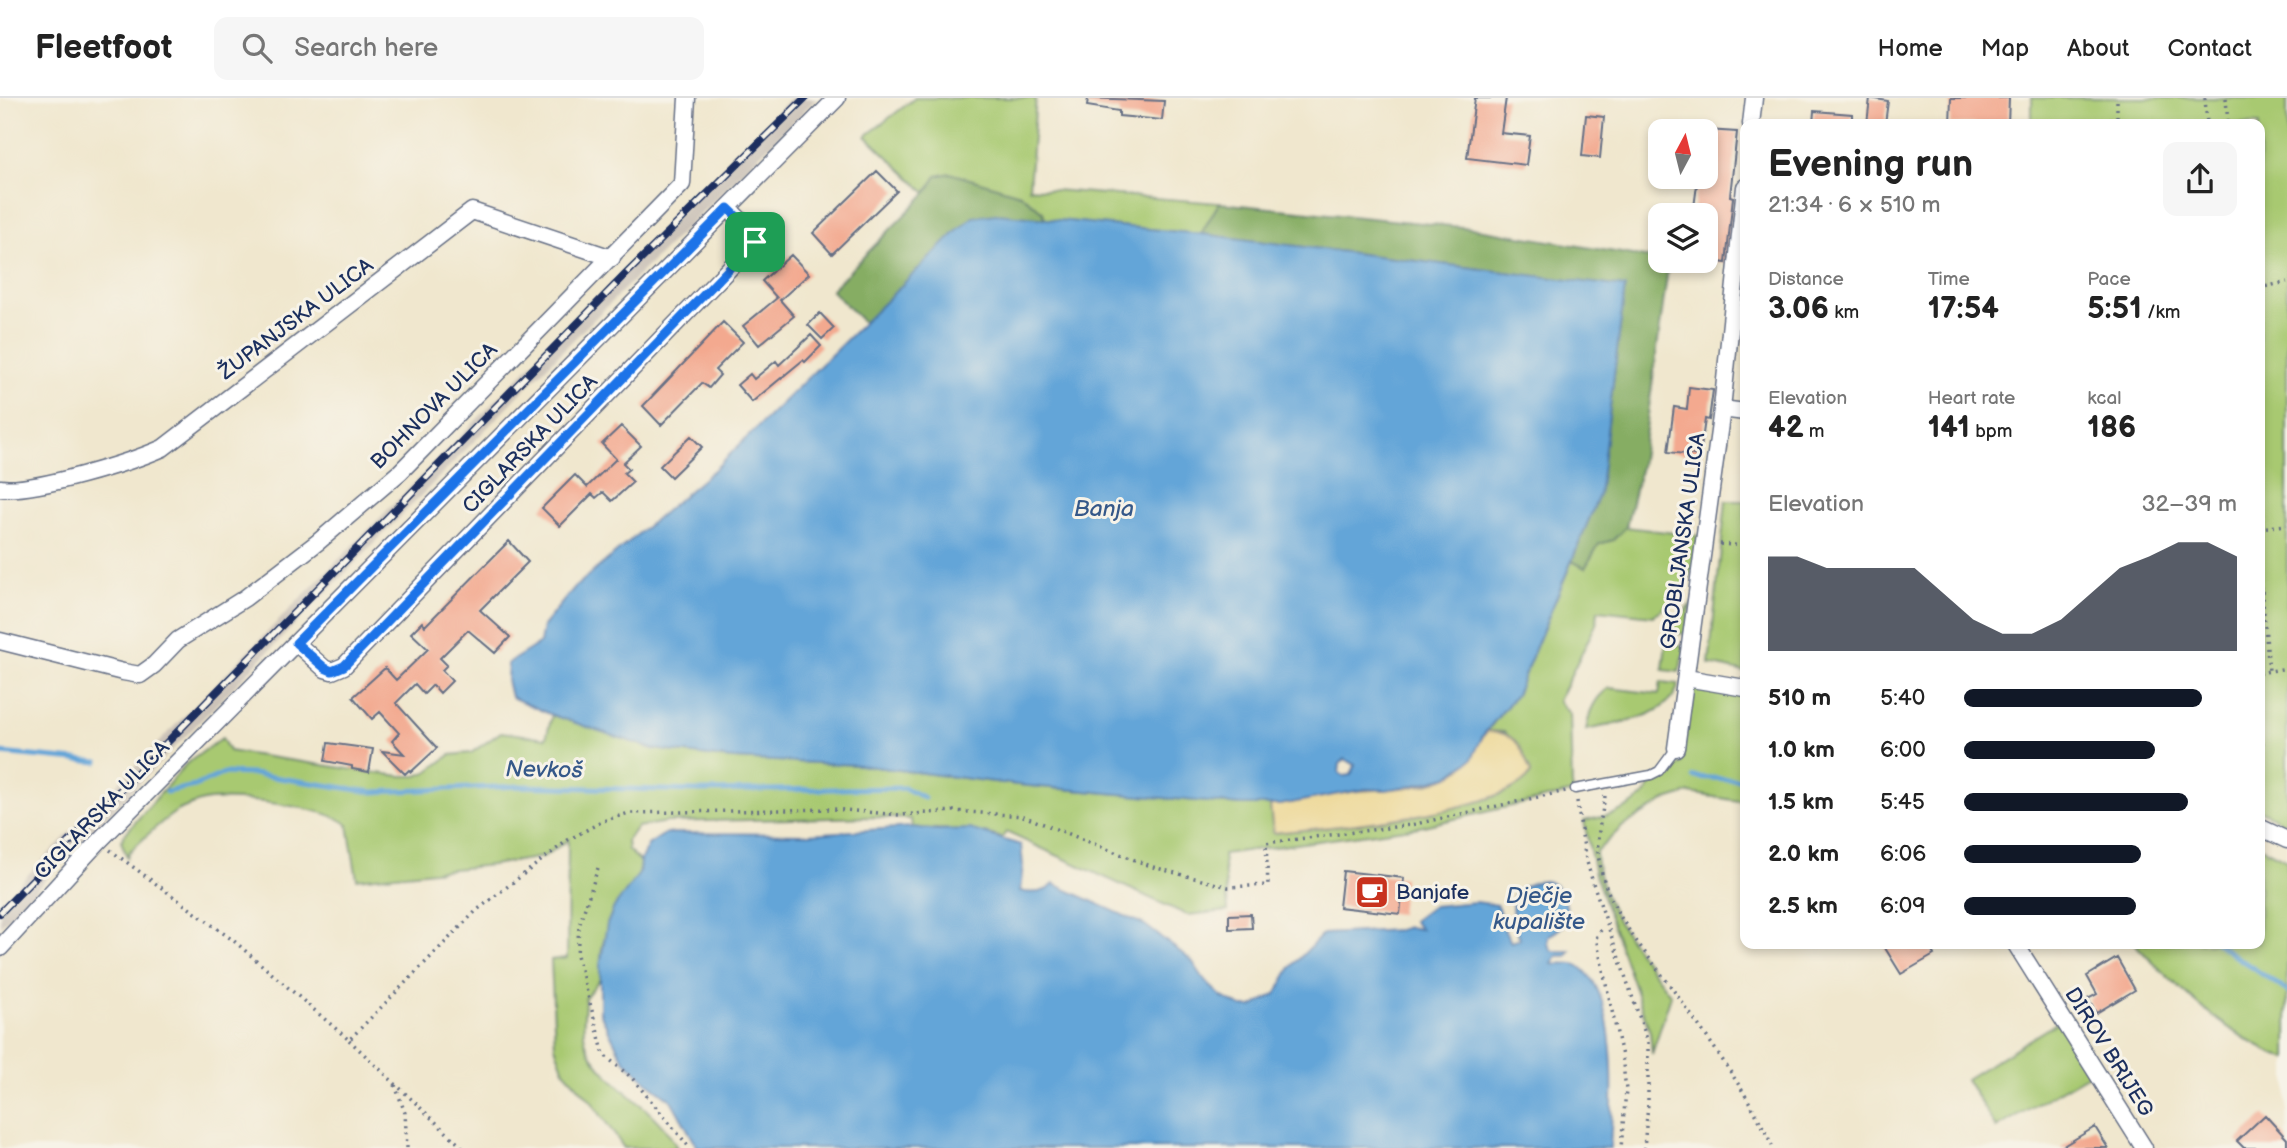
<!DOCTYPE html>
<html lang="en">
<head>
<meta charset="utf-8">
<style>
  body { margin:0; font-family:"Balsamiq Sans",sans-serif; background:#f6f6f6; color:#222; height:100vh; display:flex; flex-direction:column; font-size:26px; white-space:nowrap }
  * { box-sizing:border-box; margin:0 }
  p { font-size:23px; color:#767676 }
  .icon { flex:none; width:38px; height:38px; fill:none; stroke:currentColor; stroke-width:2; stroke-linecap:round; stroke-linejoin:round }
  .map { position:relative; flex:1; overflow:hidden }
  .sheet { position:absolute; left:1740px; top:21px; width:525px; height:830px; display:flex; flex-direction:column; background:#fff; border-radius:14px; box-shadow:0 4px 10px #0003 }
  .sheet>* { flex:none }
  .needle { width:46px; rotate:7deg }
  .controls { position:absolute; left:1648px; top:21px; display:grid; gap:14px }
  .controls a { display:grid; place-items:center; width:70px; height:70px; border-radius:14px; background:#fff; box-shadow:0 4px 10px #0003; font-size:35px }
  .pin { position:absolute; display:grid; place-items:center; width:60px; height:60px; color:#fff; margin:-30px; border-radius:14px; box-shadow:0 4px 10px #0006 }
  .round { display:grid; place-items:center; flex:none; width:74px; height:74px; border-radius:14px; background:#f6f6f6 }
  .summary { display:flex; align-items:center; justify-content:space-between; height:119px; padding:0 28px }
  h1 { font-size:38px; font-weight:600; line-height:52px }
  .stats { display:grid; grid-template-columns:repeat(3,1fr); gap:10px; height:119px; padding:7px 28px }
  .stats div { display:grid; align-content:center }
  .stats b { font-size:30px; font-weight:600 }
  .stats small { font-size:19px; font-weight:400 }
  .stats p { font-size:19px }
  .chart { height:196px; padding:14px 28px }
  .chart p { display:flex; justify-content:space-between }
  .chart svg { width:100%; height:126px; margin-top:7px; fill:#111827; opacity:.7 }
  ul { padding:0 28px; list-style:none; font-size:23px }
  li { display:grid; grid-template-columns:112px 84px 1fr; align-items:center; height:52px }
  li i { height:18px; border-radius:9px; background:#111827 }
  header { display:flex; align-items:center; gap:42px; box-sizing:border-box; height:98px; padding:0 35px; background:#fff; border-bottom:2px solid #e0e0e0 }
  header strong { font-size:33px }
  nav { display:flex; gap:38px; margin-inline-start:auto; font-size:24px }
  .search { width:490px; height:63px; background:#f6f6f6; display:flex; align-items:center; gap:18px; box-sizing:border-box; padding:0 24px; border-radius:14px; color:#767676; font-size:26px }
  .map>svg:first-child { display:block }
</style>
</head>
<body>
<header>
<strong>Fleetfoot</strong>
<div class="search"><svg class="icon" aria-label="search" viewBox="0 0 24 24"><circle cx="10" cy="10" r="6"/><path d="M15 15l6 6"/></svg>Search here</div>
<nav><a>Home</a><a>Map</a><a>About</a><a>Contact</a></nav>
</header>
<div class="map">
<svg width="2287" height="1050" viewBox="0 0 2287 1050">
  <rect width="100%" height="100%" fill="#f7f3e8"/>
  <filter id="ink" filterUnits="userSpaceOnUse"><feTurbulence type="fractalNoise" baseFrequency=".0143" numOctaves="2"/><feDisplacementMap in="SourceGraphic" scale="14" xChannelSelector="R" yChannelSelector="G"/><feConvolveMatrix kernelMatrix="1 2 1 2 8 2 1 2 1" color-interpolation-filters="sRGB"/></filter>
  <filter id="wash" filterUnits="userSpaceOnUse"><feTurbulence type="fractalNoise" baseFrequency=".00686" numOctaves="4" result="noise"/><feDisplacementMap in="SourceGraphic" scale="28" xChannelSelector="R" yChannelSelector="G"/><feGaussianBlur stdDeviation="1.57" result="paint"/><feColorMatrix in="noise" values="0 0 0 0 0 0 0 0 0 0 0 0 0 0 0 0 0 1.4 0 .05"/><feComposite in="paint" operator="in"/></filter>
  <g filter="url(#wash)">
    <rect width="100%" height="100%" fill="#f0e7ce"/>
    <!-- industrial -->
    <path fill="#cbc2b8" d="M791,0h26l-248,246 -569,582v-23l733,-743v-3z"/>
    <!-- green -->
    <path fill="#a8c971" stroke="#627c68" stroke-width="2" d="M915,0h121l-7,90 190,15 -18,31 -156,-15 -2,-7 -23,-18 -33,-9 -50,-9 -11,17 -60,-57z
      M2032,0h255v726l-28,-14v-686h-227z
      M1726,403h19v171l-36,-8z
      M1626,429l73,9c-10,45 -7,53 -46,80l-55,-6 -1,12 -39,79 12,13 2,72 2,6 -155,35 -196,27 5,57 -41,4 -181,-83 -4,6c-29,-11 -59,-7 -90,-11l-1,-8 -38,-2 -206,5 -30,5 -10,14 1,9 12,11 -1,13 -14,19 -23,53 -2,33 -15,19c0,14 -4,35 2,48 17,40 70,60 90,102h-53l-33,-47 -27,-30 -9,-25 -4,-86 16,-2 1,-118 -25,17 -51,8 -135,14 -9,-54c-19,-18 -111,-28 -138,-25 -9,1 -22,6 -31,10 -18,10 -35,29 -50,42l-2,5 -6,-16 3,-6 62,-71 36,-26 7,13 140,21 32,4h16l12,-5 21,-16 21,-2 30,-21 45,6 6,-23 101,34 80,10 126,6 159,20 223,20h29l3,28c48,-5 236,-20 258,-60l-8,-19 -18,-22 -18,-1 29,-36 56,-134 13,7 14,-24 14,-4z
      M1691,506l-5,30 -19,-2 1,-2z
      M1666,545l20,3 -7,26 -16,-2z
      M1661,584l18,2c-11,36 -61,38 -93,46 4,-19 7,-31 23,-42l50,6z
      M1693,588l52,5v111l-56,-9 -23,7 -43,26 -27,26c1,52 45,104 75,143l-19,59 -2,-22 -55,-158 -11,-53 30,-7 14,-7 17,-12 6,-11 31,-21 9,-75z
      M2259,748l28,14v199c-56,-20 -112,-73 -153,-116h125z
      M2058,924l32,51 -94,55 -30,-49z"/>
    <!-- forest -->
    <path fill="#86ad63" stroke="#506e60" stroke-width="2" d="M950,75l70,21 23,18 2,7 -49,-5 -37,15 -95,94 -33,-33 95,-97 11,-17z
      M1219,105l253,25 197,33 -28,205 -15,61 -13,13 -14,4 -14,24 -13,-7 27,-66 26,-208 -424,-53z"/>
    <!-- sand -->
    <path fill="#eeda9e" stroke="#84847e" stroke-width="2" d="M1487,633c31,2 33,14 44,42 -23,40 -210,55 -258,60l-3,-28c24,0 46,-9 69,-12 34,-5 80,-1 111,-17 23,-12 23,-28 37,-45z"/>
    <!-- water -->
    <path fill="#64a5d8" stroke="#406a9b" stroke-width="2" fill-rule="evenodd" d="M996,116l205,20 424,53 -26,208 -83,200 -33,40 -11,24 -24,18 -33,8 -29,5 -20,-1 -86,16h-39l-223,-20 -159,-20 -126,-6 -80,-10 -101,-34 -41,-18 -4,-17 1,-17 32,-20 3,-17 31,-38 141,-119 244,-240 14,-12zM1345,661l10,6 -4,10 -7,1 -5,-3 1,-9z
      M912,729l25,3 33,-1 51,16 2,20 -3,26c13,3 25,3 34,-7l91,41 47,36 14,21 16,15 20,10h10l24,-13 15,-27 32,-33 75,-4 10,-3 12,2 -7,-8 20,-15 43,-4 21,3 8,26 6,11 9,-3c-5,-17 -12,-30 -4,-48 9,-5 22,-13 33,-9 14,5 21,27 16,40 -3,6 -11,11 -17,14v8l4,7h18l-3,5h-10l-5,7c9,2 19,-2 27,3 41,28 34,137 31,182h-912l-27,-48 -24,-18 -24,-23 -23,-46v-48l7,-41 7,-17 25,-33 1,-13 8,-16 18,-12 143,1z"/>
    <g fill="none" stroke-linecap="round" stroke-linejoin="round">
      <!-- stream -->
      <path stroke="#64a5d8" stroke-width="5" d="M0,655l98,9
        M1694,679l51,3
        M166,694l29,-6 29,-13 29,1 119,18 149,-6 179,5 205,-3 19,10
        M2216,845l71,48"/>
    </g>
    <g id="blocks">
      <!-- building -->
      <path fill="#f3a98f" d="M1088,0l76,3 -2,19 -43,-4v-5l-32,-5z
        M1475,0h31l-5,35 29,3 -4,29 -59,-7z
        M1870,0l18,3 -3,23h-18z
        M1951,0h58l-1,26h-58z
        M1814,13l38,3v10h-39z
        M1586,17l18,2 -4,41 -18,-2z
        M1706,32l31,2 -7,64 3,1 -7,66 -20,-3v-45h-13l5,-38 8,1z
        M877,73l20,20 -65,63 -19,-21z
        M791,157l18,19 -29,26 14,16 -35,29 -16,-19 34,-28 -15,-17z
        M820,215l14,15 -12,11 -14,-14z
        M723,224l20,20 -28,28 5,5 -11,13 -7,-5 -41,42 -18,-19z
        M811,237l10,11 -16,16 -2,-2 -51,42 -15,-17 13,-11 4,5 22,-18 3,4z
        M1689,289l24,3 -4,30 -4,-1 -5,37 -32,-4 6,-45 13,2z
        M621,328l20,20 -18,17 6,6 -5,4 9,9 -21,19 -9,-9 -7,6 -4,-4 -32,32 -18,-18 33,-33 12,12 29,-28 -14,-15z
        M691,338l11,11 -31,30 -11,-11z
        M509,443l19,21 -48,48 30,27 -15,16 -27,-23 -28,28 7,7 -5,5 10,11 -12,12 -7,-8 -9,9 -9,-10 -19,19 41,45 -26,24 -2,-2 -4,4 -23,-23 22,3 -12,-13 7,-8 -19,-21 -8,7 -19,-22 32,-29 11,12 32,-31 -17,-16 11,-11 3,4z
        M328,645l45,6 -4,23 -17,-3v-3l-27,-5z
        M1343,773l61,7 -4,36 -61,-7z
        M1251,816l1,14 -23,1v-14z
        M1893,845h34l7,12 -33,19 -16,-26z
        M2117,860l18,32 -39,23 -8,-14 9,-5 -10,-18z
        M2265,1017l22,24v9h-43l-7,-7z
        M2095,1029l13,21h-48z"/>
    </g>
  </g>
  <g filter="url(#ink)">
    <use href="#blocks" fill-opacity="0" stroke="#666f85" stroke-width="2"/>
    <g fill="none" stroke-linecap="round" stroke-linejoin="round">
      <!-- lane casing -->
      <g stroke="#666f85" stroke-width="11">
        <path id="lane" d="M1575,691l76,-14 8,-4 17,-23"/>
      </g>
      <!-- street casing -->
      <g stroke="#666f85" stroke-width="19">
        <path id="street" d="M1751,26l3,-26
          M1722,311l23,3
          M0,390c32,5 131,-26 163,-40l309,-237 140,47
          M0,543l123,31 17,3 14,-10 24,-25 67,-42 73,-56 82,-70 282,-288 5,-86
          M296,545l29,26 7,2 12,-5 411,-424 2,-6 -29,-28
          M1686,580l59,10
          M1676,650l46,-339 23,-222
          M2259,729l28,13
          M2015,845l129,205
          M0,850l99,-107 738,-743"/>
      </g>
      <!-- path -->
      <path stroke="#666f85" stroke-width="3.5" stroke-dasharray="2 5" stroke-linecap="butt" d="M2205,0l2,26
        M2226,0l2,26
        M2117,26v-26
        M2259,190l28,-6
        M2259,430l28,-3
        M1720,446l25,2
        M2259,461l2,32
        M2262,493l7,80
        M2259,575l28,-5
        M2259,602l4,49
        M1605,698c-3,20 -10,43 -6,64 8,48 39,83 67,120 36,50 83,113 107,168
        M1577,703l8,54 8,28 55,159v62l-4,44
        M110,752l124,91 115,99 128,-130 91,-70 35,-19 26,-8 204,-4 67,6 54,-4 69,5 130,51 75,20 40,-2 -2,-42 145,-18 155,-34
        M598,770l-19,58 -2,29 27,100 28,23 58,70
        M1601,832l-5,8 26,118 4,34 -5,58
        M349,942l114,108
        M395,987l10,28 2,35"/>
      <!-- lane -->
      <use href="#lane" stroke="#fff" stroke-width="8"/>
      <!-- street -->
      <use href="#street" stroke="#fff" stroke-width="16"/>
      <!-- rail casing -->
      <g stroke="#1b2f5e" stroke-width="8">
        <path id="rail" d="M0,815l626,-639 179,-176"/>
      </g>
      <!-- rail -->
      <use href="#rail" stroke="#f7f3e8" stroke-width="5" stroke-dasharray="16" stroke-linecap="butt"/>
    </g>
  </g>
  <g fill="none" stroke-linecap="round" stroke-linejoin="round" filter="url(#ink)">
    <!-- route casing -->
    <g stroke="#fff" stroke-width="14">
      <path id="route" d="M728,110l29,28 -2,6 -411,424 -12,5 -7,-3 -29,-25z"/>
    </g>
    <!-- route -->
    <use href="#route" stroke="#1a73e8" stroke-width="9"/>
  </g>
  <!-- icons -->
  <defs>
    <g id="cafe-square" transform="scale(1.75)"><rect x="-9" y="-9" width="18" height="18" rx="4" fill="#c8321e" stroke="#f7f3e8"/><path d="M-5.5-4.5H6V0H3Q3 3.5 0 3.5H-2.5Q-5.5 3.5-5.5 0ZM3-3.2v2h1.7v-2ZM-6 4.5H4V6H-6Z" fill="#fff"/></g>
  </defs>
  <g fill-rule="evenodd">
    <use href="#cafe-square" x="1372" y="794"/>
  </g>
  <g text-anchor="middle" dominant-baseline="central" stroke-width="6" stroke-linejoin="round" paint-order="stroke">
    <!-- street labels -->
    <g font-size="21" fill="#1b2f5e" stroke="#f7f3e8">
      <text transform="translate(296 221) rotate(-37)">ŽUPANJSKA ULICA</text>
      <text transform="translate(434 308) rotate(-45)">BOHNOVA ULICA</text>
      <text transform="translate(530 346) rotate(-46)">CIGLARSKA ULICA</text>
      <text transform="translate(1683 443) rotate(-82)">GROBLJANSKA ULICA</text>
      <text transform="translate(102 712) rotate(-46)">CIGLARSKA ULICA</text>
      <text transform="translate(2109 954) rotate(58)">DIROV BRIJEG</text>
    </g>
    <!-- poi labels -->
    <g font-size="21" fill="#1b2f5e" stroke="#f7f3e8" text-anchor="start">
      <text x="1396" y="794">Banjafe</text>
    </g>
    <!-- water labels -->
    <g font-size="23" font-style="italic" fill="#355889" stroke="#f7f3e8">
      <text x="1104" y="411">Banja</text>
      <text transform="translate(544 672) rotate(1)">Nevkoš</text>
      <text x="1539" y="798">Dječje<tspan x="1539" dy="26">kupalište</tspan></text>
    </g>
  </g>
</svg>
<div class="controls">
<a><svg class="needle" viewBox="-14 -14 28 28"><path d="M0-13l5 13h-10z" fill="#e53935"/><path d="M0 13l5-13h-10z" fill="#767676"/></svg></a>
<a><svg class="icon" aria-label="layers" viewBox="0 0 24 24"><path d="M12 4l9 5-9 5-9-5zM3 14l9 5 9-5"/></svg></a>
</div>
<div class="pin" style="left:755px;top:144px;background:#1e9e55"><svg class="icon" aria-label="arrive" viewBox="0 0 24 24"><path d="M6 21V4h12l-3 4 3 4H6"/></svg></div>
<section class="sheet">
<div class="summary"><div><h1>Evening run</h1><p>21:34 · 6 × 510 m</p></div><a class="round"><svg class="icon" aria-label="share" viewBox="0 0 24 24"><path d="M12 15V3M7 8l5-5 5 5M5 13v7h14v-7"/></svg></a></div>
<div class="stats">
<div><p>Distance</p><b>3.06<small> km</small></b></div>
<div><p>Time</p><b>17:54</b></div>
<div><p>Pace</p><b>5:51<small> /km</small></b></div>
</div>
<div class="stats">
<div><p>Elevation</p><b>42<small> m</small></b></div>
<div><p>Heart rate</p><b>141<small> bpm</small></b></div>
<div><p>kcal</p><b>186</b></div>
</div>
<div class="chart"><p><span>Elevation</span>32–39 m</p>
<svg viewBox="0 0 160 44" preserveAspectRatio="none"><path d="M0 44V11L10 11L20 15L30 15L40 15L50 15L60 24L70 33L80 38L90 38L100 33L110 24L120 15L130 11L140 6L150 6L160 11V44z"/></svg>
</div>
<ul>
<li><b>510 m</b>5:40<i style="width:87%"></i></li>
<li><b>1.0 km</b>6:00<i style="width:70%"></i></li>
<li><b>1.5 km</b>5:45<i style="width:82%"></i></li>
<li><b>2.0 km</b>6:06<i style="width:65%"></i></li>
<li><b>2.5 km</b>6:09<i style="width:63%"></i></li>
</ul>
</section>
</div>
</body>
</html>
